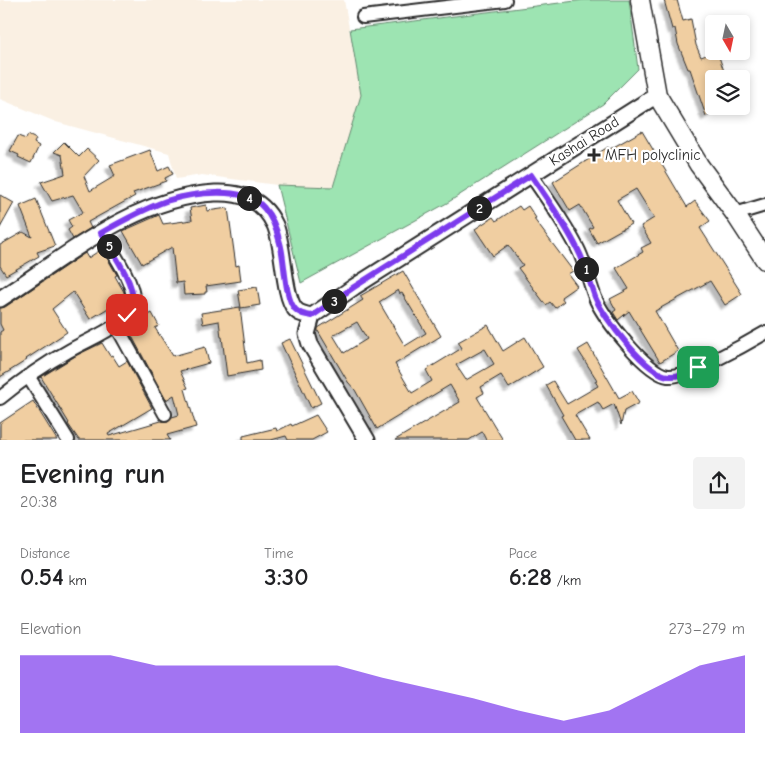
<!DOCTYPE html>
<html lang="en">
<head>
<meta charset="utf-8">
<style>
  body { margin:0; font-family:"Comic Neue",sans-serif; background:#f2f2f2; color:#202124; height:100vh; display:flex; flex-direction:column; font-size:19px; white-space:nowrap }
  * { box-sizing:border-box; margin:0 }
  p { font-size:16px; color:#757577 }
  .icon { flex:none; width:28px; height:28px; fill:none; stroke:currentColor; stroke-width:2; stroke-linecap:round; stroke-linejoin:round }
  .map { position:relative; height:440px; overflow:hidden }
  .side { display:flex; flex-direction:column; background:#fff; flex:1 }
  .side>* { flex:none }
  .needle { width:32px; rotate:171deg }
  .controls { position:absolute; left:705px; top:15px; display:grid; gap:10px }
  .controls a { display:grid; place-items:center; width:45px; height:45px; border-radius:5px; background:#fff; box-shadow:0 2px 8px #0003; font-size:25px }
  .pin { position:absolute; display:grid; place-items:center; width:42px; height:42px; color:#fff; margin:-21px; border-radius:10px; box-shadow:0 2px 8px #0006 }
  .km { position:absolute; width:25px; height:25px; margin:-12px; border-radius:50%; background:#222; color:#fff; font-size:14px; line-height:25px; text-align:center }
  .round { display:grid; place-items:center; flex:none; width:52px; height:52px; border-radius:5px; background:#f2f2f2 }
  .overview { display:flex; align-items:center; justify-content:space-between; height:85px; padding:0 20px }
  h1 { font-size:28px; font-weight:600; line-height:38px }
  .figures { display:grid; grid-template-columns:repeat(3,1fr); gap:8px; height:85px; padding:5px 20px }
  .figures div { display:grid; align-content:center }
  .figures b { font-size:25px; font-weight:600 }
  .figures small { font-size:14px; font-weight:400 }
  .figures p { font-size:14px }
  .chart { height:140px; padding:10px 20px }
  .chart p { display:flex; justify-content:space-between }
  .chart svg { width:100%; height:90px; margin-top:5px; fill:#7c3aed; opacity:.7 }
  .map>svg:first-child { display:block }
</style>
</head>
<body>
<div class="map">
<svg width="765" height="440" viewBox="0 0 765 440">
  <defs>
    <filter id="shadow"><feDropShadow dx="-4.5" dy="4.5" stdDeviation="1" flood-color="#0004"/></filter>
  </defs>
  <rect width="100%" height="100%" fill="#fff"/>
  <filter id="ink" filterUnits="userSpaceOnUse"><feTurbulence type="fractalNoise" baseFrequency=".02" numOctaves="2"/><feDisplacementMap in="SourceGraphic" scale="10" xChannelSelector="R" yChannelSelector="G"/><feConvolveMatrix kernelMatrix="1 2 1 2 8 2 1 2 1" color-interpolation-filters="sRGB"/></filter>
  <g filter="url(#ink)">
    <!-- built -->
    <path fill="#faf0e3" d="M0,0h344l17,95 -28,92 -56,-2 -75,-10 -26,4 -7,-26 -113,-31 -56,-23z"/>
    <!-- green -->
    <path fill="#9de4b2" stroke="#64886e" d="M584,0h45l9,69 -35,35 -156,99 -146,80 -24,-98 56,2 28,-92 -11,-66z"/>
    <!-- building -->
    <path fill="#f0cea1" stroke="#2b2b2b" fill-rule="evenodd" filter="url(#shadow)" d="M664,0h13l6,21 8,-2 5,26 5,12 16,-6 8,23 -11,4v33l-8,5 -16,-47h-2l-10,-25 -3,-16 -3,1z
      M642,131l45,76 8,-6 15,20 -10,7 42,66 -17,11 -15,-24 -55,30 23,40 -18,11 -31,-51 -11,9 -5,-8 3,-2 -6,-11 19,-10 -13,-21 27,-16 -2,-4 10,-5 -10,-17 13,-8 -18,-29 -19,11 14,24 -34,19 -8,-14 4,-2 -13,-22 -10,6 -17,-29 55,-35 2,2z
      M28,135l8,4 -2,4 5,3 -8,17 -13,-6 1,-2 -9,-4 8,-15 8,3z
      M64,142l15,15 8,-8 12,11 -15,16 6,15 25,-15 -5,-11 40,-15 8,21 11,-5 4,8 -8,4 1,3 -33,12 2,3 -47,26 3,6 -18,11 -5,-9 4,-3 -4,-7 15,-8 -10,-17 -21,6 -11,-19 24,-8 -3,-19 -8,-3z
      M0,195l14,8 -14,25z
      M36,199l19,47 -18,6 2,4 -33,19 -6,-9v-21l23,-13 9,5 -12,-31z
      M206,205l1,6 21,-3 8,58 3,-1 2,16 -35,5 1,6h-2v2l-21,1 -1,-13 -7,1 -4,-36 -30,17 -19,-33 36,-16 4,9 29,-4 -2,-12z
      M519,206l3,4 6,-4 8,12 -2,1 39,52 -5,3 9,12 -16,11 3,4 -9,7 -5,-6 -4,3 -28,-37 5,-3 -15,-20 -15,11 -18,-27 18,-12 3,4z
      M102,249l15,26 -2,1 9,16 1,6 -35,21 -17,-27 -21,17 15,23 -41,27 1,1 -27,17v-45l3,-2 -3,-6v-16l5,-1 80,-54 3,5z
      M403,271l38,65 -46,28 17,29 20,-12 -6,-11 36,-22 -4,-6 30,-17 15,26 22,-14 18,30 -34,21 -8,-13 -20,12 3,6 -7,4 26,43h-17l-4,-8 -13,8h-74l65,-38 -10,-17 -73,44 -22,-39 -7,-8 -30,-51v-3l45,-28 -3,-4zM398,290l2,4 2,-1 24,40 -21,13 -26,-44zM357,322l10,17 -23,14 -11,-18zM485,349l9,15 -28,16 -10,-15z
      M257,287l3,18 -19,3 -3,-18z
      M240,307l7,56 13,-3 1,10 -34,6 -5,-39h-1l-2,-16 -16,3 -2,-11z
      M152,313l7,13 -4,2 18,28 32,-9 4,16 -29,8 8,17 -3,1 11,38 -29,8 3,5h-91l-11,-16 1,-1 -28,-46 36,-22 25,-12 8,13 2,-1 7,11 8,-5 25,47 -44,26 1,2 52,-15h7l4,-4 7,-2 -5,-20 -8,5 -39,-73z
      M290,339l31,64 -10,5 -30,-65z
      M588,344l31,54 13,-7 7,12 -15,8 -3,14 -7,-21 -11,6 -5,-8 -23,13 15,25h-15l-14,-24 2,-1 -17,-30 7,-4 14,23 31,-18 -3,-5 2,-1 -19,-30z
      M33,401l24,39h-57v-17z
      M316,415l11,17 -15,8h-24l-2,-4 -15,4h-28v-4l33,-8 1,3 14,-7 1,2z"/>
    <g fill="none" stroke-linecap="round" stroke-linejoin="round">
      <!-- minor casing -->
      <g stroke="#2b2b2b" stroke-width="16">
        <path id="minor" d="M363,17l142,-17
          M531,175c16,24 34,48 47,74 8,16 11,34 18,51 9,19 50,73 72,76 18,2 80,-33 97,-43
          M735,214l30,-9
          M116,325l49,89
          M28,376l40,64
          M0,398c21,-17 43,-33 67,-46 16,-10 36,-17 50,-28 7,-6 14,-13 16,-22 2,-20 -22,-52 -32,-69"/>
      </g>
      <!-- tertiary casing -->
      <g stroke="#2b2b2b" stroke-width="19">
        <path id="tertiary" d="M0,299c65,-42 135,-102 215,-106 26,-1 48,6 60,32 9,20 8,70 20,84 4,5 11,6 17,7l42,-29 303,-192
          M312,316l-5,18 3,10 57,96"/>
      </g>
      <!-- secondary casing -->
      <g stroke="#2b2b2b" stroke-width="21">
        <path id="secondary" d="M640,0l17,95 42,70 36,49 30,46"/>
      </g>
      <!-- minor -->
      <use href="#minor" stroke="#fff" stroke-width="12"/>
      <!-- tertiary -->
      <use href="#tertiary" stroke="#fff" stroke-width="15"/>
      <!-- secondary -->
      <use href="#secondary" stroke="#fff" stroke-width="18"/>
    </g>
  </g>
  <g fill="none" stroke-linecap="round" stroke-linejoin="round" filter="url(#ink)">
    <!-- route casing -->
    <g stroke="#fff" stroke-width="10">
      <path id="route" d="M127,315c2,-3 4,-7 5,-11 5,-19 -21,-54 -31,-71 21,-12 43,-24 65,-32 26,-8 79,-16 98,7 9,10 13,22 16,35 5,16 4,54 15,66 4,5 11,6 17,7l42,-29 177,-112c16,24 34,48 47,75 8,15 11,31 17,47 8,20 52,78 74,79 11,1 20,-5 29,-9"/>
    </g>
    <!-- route -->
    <use href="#route" stroke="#7c3aed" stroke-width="6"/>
  </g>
  <!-- markers -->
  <path fill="#2b2b2b" stroke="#fff" stroke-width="2" d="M591.5 147.5h5v5h5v5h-5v5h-5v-5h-5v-5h5z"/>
  <g text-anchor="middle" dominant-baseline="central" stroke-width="4.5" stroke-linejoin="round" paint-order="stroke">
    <!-- street labels -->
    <g font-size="15" fill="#2b2b2b" stroke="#fff">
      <text transform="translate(584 141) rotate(-32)">Kashai Road</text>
    </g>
    <!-- poi labels -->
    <g font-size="15" fill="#2b2b2b" stroke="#fff" text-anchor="start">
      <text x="605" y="155">MFH polyclinic</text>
    </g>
  </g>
</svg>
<div class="controls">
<a><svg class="needle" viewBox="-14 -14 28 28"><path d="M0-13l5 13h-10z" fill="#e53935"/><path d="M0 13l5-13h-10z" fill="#757577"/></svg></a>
<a><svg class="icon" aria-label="layers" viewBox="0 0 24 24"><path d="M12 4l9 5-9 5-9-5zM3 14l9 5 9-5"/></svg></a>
</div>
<div class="pin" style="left:698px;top:367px;background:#1e9e55"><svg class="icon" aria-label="arrive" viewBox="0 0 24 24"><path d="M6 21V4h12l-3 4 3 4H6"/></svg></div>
<div class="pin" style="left:127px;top:315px;background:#d93025"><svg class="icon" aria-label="check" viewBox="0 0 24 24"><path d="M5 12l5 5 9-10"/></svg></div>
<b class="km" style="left:586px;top:269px">1</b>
<b class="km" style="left:479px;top:208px">2</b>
<b class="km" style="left:334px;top:301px">3</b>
<b class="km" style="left:249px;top:198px">4</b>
<b class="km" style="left:109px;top:246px">5</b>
</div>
<section class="side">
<div class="overview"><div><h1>Evening run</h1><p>20:38</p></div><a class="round"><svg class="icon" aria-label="share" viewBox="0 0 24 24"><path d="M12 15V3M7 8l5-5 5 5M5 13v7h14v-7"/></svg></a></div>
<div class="figures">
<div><p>Distance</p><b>0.54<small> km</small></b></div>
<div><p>Time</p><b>3:30</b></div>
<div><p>Pace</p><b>6:28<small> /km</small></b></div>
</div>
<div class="chart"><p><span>Elevation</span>273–279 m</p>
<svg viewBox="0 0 160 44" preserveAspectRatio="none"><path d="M0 44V6L10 6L20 6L30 11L40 11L50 11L60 11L70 11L80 17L90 22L100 27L110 33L120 38L130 33L140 22L150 11L160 6V44z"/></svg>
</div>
</section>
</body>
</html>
